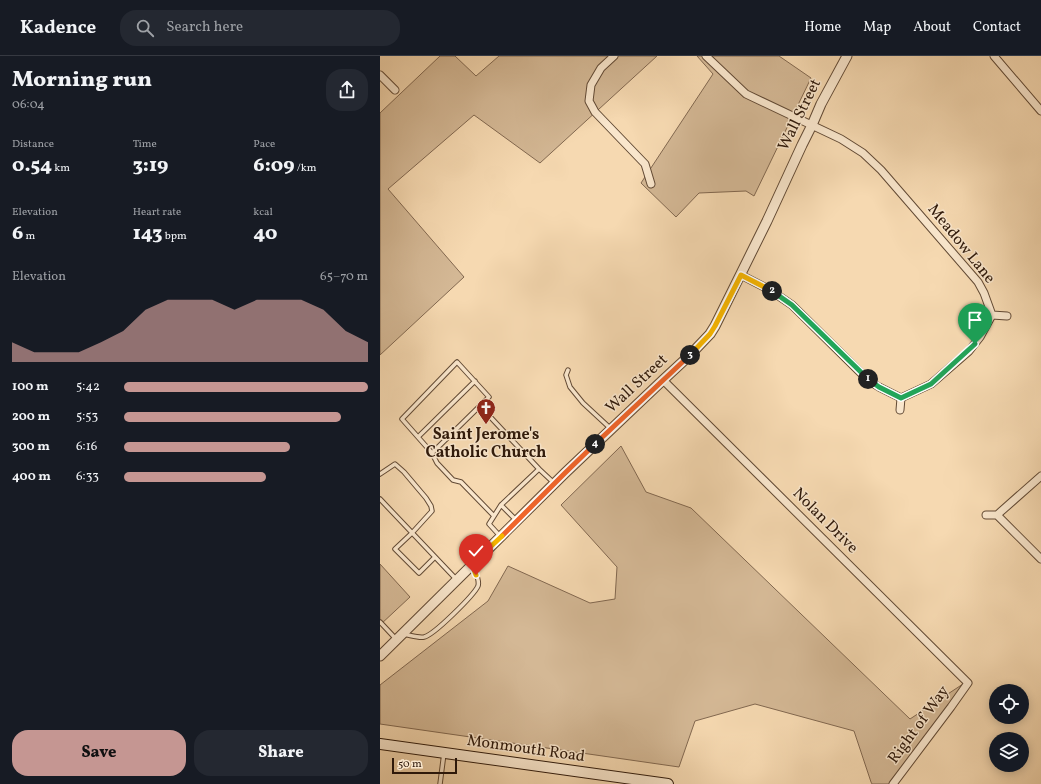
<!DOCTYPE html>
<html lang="en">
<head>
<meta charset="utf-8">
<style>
  body { margin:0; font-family:Vollkorn,serif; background:#242831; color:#f1f3f6; height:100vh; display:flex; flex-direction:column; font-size:15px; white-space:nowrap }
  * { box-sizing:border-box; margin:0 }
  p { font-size:13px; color:#9ea1a6 }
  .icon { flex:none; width:22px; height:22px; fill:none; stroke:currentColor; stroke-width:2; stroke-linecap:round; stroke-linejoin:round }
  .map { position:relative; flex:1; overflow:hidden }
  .panel { display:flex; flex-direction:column; background:#171b24; width:380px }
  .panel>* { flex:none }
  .fabs { position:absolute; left:609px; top:628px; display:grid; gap:8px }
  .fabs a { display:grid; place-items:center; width:40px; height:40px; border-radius:50%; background:#171b24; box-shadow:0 2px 10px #0003; font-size:20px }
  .scale { position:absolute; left:12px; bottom:10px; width:65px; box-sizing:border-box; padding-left:4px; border:2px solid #2f190a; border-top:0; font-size:11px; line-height:14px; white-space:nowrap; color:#2f190a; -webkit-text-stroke:3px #f9e6cc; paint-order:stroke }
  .pin { position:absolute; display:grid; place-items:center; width:34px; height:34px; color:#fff; margin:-41px -17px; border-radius:50% 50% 50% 0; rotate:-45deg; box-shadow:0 0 4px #0007 }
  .pin .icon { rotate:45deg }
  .km { position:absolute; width:20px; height:20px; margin:-10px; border-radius:50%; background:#222; color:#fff; font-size:11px; line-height:20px; text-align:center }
  .round { display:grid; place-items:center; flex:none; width:42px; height:42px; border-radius:16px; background:#242831 }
  .overview { display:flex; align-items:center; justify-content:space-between; height:68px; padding:0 12px }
  h1 { font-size:22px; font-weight:800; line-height:30px }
  .stats { display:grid; grid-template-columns:repeat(3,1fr); gap:6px; height:68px; padding:4px 12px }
  .stats div { display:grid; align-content:center }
  .stats b { font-size:20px; font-weight:800 }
  .stats small { font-size:11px; font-weight:400 }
  .stats p { font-size:11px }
  .chart { height:112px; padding:8px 12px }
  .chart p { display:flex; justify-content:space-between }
  .chart svg { width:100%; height:72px; margin-top:4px; fill:#c59692; opacity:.7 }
  .action { display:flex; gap:8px; margin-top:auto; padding:8px 12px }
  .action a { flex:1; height:46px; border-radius:16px; background:#c59692; color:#111; font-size:16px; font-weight:800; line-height:46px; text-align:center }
  .action a+a { background:#242831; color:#f1f3f6 }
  ul { padding:0 12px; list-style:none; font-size:13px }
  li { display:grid; grid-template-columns:64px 48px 1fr; align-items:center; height:30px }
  li i { height:10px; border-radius:5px; background:#c59692 }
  header { display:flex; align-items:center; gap:24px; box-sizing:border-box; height:56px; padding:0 20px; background:#171b24; border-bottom:1px solid #363941 }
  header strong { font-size:19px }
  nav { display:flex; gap:22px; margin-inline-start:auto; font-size:14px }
  .search { width:280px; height:36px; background:#242831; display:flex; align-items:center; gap:10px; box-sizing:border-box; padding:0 14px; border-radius:16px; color:#9ea1a6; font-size:15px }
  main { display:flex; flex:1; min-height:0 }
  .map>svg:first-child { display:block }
</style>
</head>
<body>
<header>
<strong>Kadence</strong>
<div class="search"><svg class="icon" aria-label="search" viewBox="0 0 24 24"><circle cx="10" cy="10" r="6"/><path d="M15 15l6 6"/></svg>Search here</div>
<nav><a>Home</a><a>Map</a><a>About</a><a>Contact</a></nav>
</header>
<main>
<section class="panel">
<div class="overview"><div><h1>Morning run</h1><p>06:04</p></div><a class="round"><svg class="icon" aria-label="share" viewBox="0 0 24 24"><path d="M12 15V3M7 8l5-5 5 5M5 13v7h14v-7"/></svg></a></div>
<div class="stats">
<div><p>Distance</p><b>0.54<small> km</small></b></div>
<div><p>Time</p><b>3:19</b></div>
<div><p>Pace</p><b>6:09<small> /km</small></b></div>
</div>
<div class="stats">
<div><p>Elevation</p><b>6<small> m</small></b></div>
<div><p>Heart rate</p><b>143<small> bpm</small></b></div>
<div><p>kcal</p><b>40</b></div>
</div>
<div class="chart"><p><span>Elevation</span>65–70 m</p>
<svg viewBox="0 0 160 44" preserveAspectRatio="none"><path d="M0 44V32L10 38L20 38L30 38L40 32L50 25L60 12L70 6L80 6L90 6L100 12L110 6L120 6L130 6L140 12L150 25L160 32V44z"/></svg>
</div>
<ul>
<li><b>100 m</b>5:42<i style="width:100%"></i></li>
<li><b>200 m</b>5:53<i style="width:89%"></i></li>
<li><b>300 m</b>6:16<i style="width:68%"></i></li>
<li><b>400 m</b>6:33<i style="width:58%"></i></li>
</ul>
<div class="action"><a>Save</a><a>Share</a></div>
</section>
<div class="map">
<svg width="661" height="728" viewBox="0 0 661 728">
  <rect width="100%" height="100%" fill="#f6d9b1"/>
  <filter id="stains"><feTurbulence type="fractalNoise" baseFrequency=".005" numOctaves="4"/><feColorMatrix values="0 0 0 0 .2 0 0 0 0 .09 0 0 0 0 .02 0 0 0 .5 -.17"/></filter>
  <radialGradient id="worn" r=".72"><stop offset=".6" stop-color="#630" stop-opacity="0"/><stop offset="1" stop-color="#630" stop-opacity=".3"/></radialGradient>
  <!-- green -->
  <path fill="#d4b895" stroke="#826850" d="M60,0h15l21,20 23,-20h158l-117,107 -66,-48 -86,74 76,88 -84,78v-242z
    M317,0h82l32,22 -57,118 -8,-5 -47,2 -23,24 -35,-34 72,-109z
    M241,390l25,46 45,16 219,211 56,-37 -74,102h-20l-1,-2 -17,-51 -99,-27 -60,17 -16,46 -299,-43v-39l108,-84 20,-35 82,37 25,-4 2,-32 -56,-62z
    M0,508l30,33 -30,28z"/>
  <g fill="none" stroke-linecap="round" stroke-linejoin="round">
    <!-- service casing -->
    <g stroke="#614934" stroke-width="5.5">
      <path id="service" d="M188,314l-2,5 4,12 13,16 27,25
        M100,350l59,63
        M38,381l57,-56
        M52,397l57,-56 -32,-35 -55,57 30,34 5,10 16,17 8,2 33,34
        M0,418l15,-10 9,8 22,26 5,8 1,5 -20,22 -17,16 24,24 16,-16
        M0,443l76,80
        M136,464l-15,-15 38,-36 15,14
        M120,480l-11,-12 12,-19
        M0,566l16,17
        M23,578c7,1 15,4 21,3 10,-2 50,-42 54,-51 2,-6 -3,-15 -5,-21
        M60,728l4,-31"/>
    </g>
    <!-- minor casing -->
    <g stroke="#614934" stroke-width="9">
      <path id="minor" d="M234,0l-13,12 -10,17 -2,16 6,11 50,52 6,20
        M326,0l40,38 95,45 22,14 18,17 97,112 6,11 8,22 -12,22 -11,14 -38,33 -30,14 -22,-11 -10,-6 -77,-76 -22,-15 -29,-15
        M614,0l47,55
        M0,19l15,15
        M612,259l15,1
        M283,324l305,303 -17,24 -58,77
        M520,354l1,-12
        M606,459h11
        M617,459l44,44
        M617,459l44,-39"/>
    </g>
    <!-- tertiary casing -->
    <g stroke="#614934" stroke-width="11">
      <path id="tertiary" d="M0,600l185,-183 98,-93 27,-25 20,-21 5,-8 52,-105 35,-76 10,-20 9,-21 26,-48"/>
    </g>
    <!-- secondary casing -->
    <g stroke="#2f190a" stroke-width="12">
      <path id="secondary" d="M0,688l288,40"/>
    </g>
    <!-- service -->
    <use href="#service" stroke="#f9e6cc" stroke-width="3.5"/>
    <!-- minor -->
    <use href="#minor" stroke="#f9e6cc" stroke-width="7"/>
    <!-- tertiary -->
    <use href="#tertiary" stroke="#f9e6cc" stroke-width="9"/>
    <!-- secondary -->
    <use href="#secondary" stroke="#f9e6cc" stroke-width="10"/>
  </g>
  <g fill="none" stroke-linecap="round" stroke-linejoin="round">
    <!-- split-1 casing -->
    <g stroke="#fff" stroke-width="8">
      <path id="split-1" d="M488,323l11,8 22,11 30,-14 44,-40"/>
    </g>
    <!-- split-2 casing -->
    <g stroke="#fff" stroke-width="8">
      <path id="split-2" d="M392,235l20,14 76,74"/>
    </g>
    <!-- split-3 casing -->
    <g stroke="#fff" stroke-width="8">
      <path id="split-3" d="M310,299l20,-21 5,-8 26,-51 31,16"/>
    </g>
    <!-- split-4 casing -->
    <g stroke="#fff" stroke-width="8">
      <path id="split-4" d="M215,388l95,-89"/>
    </g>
    <!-- split-5 casing -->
    <g stroke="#fff" stroke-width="8">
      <path id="split-5" d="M122,480l63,-63 30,-29"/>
    </g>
    <!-- split-6 casing -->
    <g stroke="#fff" stroke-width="8">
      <path id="split-6" d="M96,519l-4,-11 30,-28"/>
    </g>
    <!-- split-1 -->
    <use href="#split-1" stroke="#22a559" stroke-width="5"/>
    <!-- split-2 -->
    <use href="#split-2" stroke="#22a559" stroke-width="5"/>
    <!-- split-3 -->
    <use href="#split-3" stroke="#f5b400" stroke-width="5"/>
    <!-- split-4 -->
    <use href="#split-4" stroke="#f0652b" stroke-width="5"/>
    <!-- split-5 -->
    <use href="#split-5" stroke="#f0652b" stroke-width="5"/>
    <!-- split-6 -->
    <use href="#split-6" stroke="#f5b400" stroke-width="5"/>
  </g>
  <!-- icons -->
  <defs>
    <g id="church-pin" transform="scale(1)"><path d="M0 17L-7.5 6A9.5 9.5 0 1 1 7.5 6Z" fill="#8f2418" stroke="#f9e6cc"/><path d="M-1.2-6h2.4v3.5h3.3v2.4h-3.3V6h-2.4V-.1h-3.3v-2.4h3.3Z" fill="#fff"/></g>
  </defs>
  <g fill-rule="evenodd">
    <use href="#church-pin" x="106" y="352"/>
  </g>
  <g text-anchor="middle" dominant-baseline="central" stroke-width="3" stroke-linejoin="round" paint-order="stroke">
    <!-- street labels -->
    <g font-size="16" fill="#2f190a" stroke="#f9e6cc">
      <text transform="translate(420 59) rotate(-64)">Wall Street</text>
      <text transform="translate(581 188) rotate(51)">Meadow Lane</text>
      <text transform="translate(257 328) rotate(-43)">Wall Street</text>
      <text transform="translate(445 465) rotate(45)">Nolan Drive</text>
      <text transform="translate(539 669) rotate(-54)">Right of Way</text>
      <text transform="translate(146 693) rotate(8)">Monmouth Road</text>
    </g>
    <!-- poi labels -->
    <g font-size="16" font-weight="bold" fill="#2f190a" stroke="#f9e6cc">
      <text x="106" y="379">Saint Jerome's<tspan x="106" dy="18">Catholic Church</tspan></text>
    </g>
  </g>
  <rect width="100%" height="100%" filter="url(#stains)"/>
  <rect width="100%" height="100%" fill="url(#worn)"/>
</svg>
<div class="fabs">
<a><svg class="icon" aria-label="locate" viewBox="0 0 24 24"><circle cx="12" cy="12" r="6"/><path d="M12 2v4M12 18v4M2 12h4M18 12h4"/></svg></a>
<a><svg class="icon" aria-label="layers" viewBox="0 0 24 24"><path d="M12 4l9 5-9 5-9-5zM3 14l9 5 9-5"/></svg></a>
</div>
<div class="scale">50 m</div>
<div class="pin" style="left:595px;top:288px;background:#1e9e55"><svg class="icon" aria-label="arrive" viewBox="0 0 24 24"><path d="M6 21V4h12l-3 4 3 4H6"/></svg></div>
<div class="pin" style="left:96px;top:519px;background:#d93025"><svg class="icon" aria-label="check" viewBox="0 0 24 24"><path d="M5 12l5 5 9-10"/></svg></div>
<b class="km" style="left:488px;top:323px">1</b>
<b class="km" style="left:392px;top:235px">2</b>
<b class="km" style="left:310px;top:299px">3</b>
<b class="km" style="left:215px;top:388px">4</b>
</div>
</main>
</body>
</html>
